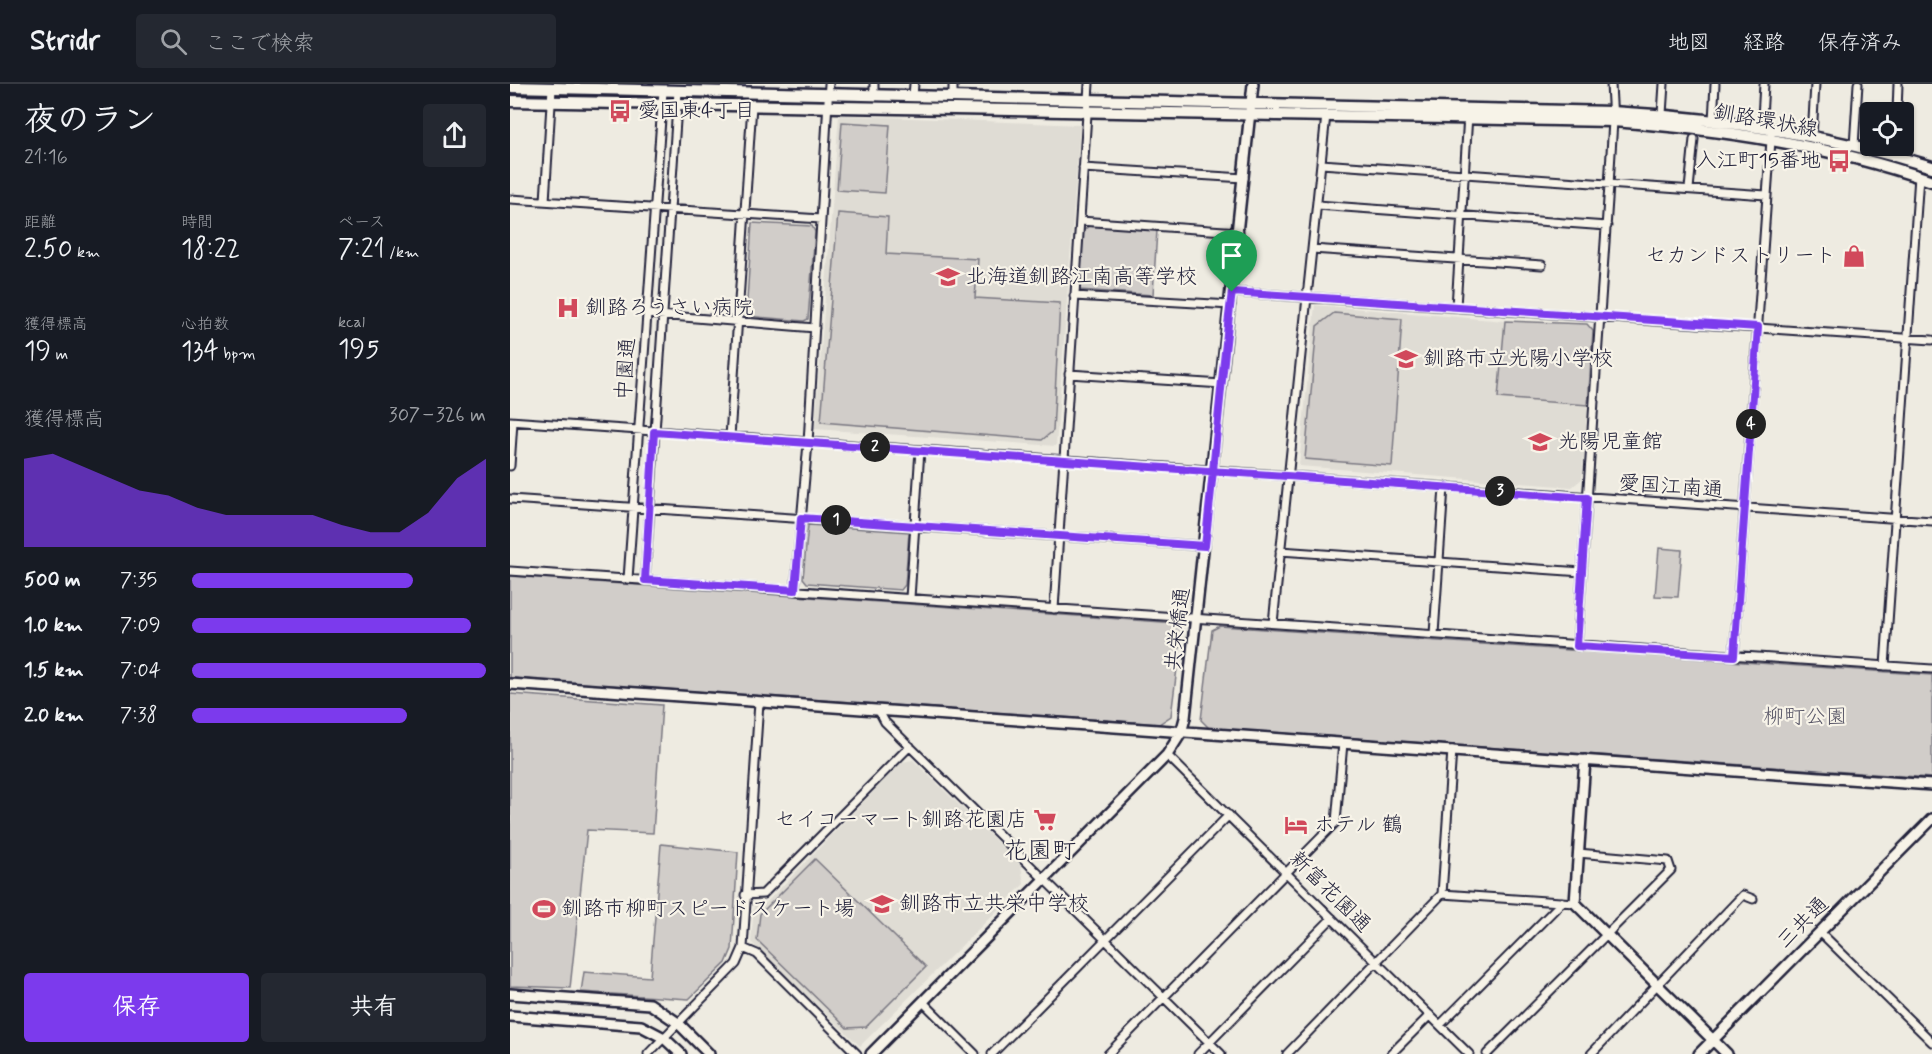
<!DOCTYPE html>
<html lang="ja">
<head>
<meta charset="utf-8">
<style>
  body { margin:0; font-family:Mynerve,"Klee One",sans-serif; background:#242831; color:#f1f3f6; height:100vh; display:flex; flex-direction:column; font-size:22px; white-space:nowrap }
  * { box-sizing:border-box; margin:0 }
  p { font-size:20px; color:#9ea1a6 }
  .icon { flex:none; width:33px; height:33px; fill:none; stroke:currentColor; stroke-width:2; stroke-linecap:round; stroke-linejoin:round }
  .map { position:relative; flex:1; overflow:hidden }
  .panel { display:flex; flex-direction:column; background:#171b24; width:510px }
  .panel>* { flex:none }
  .buttons { position:absolute; left:1350px; top:18px; display:grid; gap:12px }
  .buttons a { display:grid; place-items:center; width:54px; height:54px; border-radius:6px; background:#171b24; box-shadow:0 2px 4px #0004; font-size:30px }
  .pin { position:absolute; display:grid; place-items:center; width:51px; height:51px; color:#fff; margin:-62px -26px; border-radius:50% 50% 50% 0; rotate:-45deg; box-shadow:0 0 6px #0007 }
  .pin .icon { rotate:45deg }
  .km { position:absolute; width:30px; height:30px; margin:-15px; border-radius:50%; background:#222; color:#fff; font-size:16px; line-height:30px; text-align:center }
  .round { display:grid; place-items:center; flex:none; width:63px; height:63px; border-radius:6px; background:#242831 }
  .headline { display:flex; align-items:center; justify-content:space-between; height:102px; padding:0 24px }
  h1 { font-size:33px; font-weight:600; line-height:45px }
  .figures { display:grid; grid-template-columns:repeat(3,1fr); gap:9px; height:102px; padding:6px 24px }
  .figures div { display:grid; align-content:center }
  .figures b { font-size:26px; font-weight:600 }
  .figures small { font-size:16px; font-weight:400 }
  .figures p { font-size:16px }
  .chart { height:168px; padding:12px 24px }
  .chart p { display:flex; justify-content:space-between }
  .chart svg { width:100%; height:108px; margin-top:6px; fill:#7c3aed; opacity:.7 }
  .primary-button { display:flex; gap:12px; margin-top:auto; padding:12px 24px }
  .primary-button a { flex:1; height:69px; border-radius:6px; background:#7c3aed; color:#fff; font-size:24px; font-weight:600; line-height:69px; text-align:center }
  .primary-button a+a { background:#242831; color:#f1f3f6 }
  ul { padding:0 24px; list-style:none; font-size:20px }
  li { display:grid; grid-template-columns:96px 72px 1fr; align-items:center; height:45px }
  li i { height:15px; border-radius:8px; background:#7c3aed }
  header { display:flex; align-items:center; gap:36px; box-sizing:border-box; height:84px; padding:0 30px; background:#171b24; border-bottom:2px solid #363941 }
  header strong { font-size:28px }
  nav { display:flex; gap:33px; margin-inline-start:auto; font-size:21px }
  .search { width:420px; height:54px; background:#242831; display:flex; align-items:center; gap:15px; box-sizing:border-box; padding:0 21px; border-radius:6px; color:#9ea1a6; font-size:22px }
  main { display:flex; flex:1; min-height:0 }
  .map>svg:first-child { display:block }
</style>
</head>
<body>
<header>
<strong>Stridr</strong>
<div class="search"><svg class="icon" aria-label="search" viewBox="0 0 24 24"><circle cx="10" cy="10" r="6"/><path d="M15 15l6 6"/></svg>ここで検索</div>
<nav><a>地図</a><a>経路</a><a>保存済み</a></nav>
</header>
<main>
<section class="panel">
<div class="headline"><div><h1>夜のラン</h1><p>21:16</p></div><a class="round"><svg class="icon" aria-label="share" viewBox="0 0 24 24"><path d="M12 15V3M7 8l5-5 5 5M5 13v7h14v-7"/></svg></a></div>
<div class="figures">
<div><p>距離</p><b>2.50<small> km</small></b></div>
<div><p>時間</p><b>18:22</b></div>
<div><p>ペース</p><b>7:21<small> /km</small></b></div>
</div>
<div class="figures">
<div><p>獲得標高</p><b>19<small> m</small></b></div>
<div><p>心拍数</p><b>134<small> bpm</small></b></div>
<div><p>kcal</p><b>195</b></div>
</div>
<div class="chart"><p><span>獲得標高</span>307–326 m</p>
<svg viewBox="0 0 160 44" preserveAspectRatio="none"><path d="M0 44V8L10 6L20 11L30 16L40 21L50 23L60 28L70 31L80 31L90 31L100 31L110 35L120 38L130 38L140 30L150 16L160 8V44z"/></svg>
</div>
<ul>
<li><b>500 m</b>7:35<i style="width:75%"></i></li>
<li><b>1.0 km</b>7:09<i style="width:95%"></i></li>
<li><b>1.5 km</b>7:04<i style="width:100%"></i></li>
<li><b>2.0 km</b>7:38<i style="width:73%"></i></li>
</ul>
<div class="primary-button"><a>保存</a><a>共有</a></div>
</section>
<div class="map">
<svg width="1422" height="970" viewBox="0 0 1422 970">
  <rect width="100%" height="100%" fill="#eeebe1"/>
  <filter id="ink" filterUnits="userSpaceOnUse"><feTurbulence type="fractalNoise" baseFrequency=".0167" numOctaves="2"/><feDisplacementMap in="SourceGraphic" scale="12" xChannelSelector="R" yChannelSelector="G"/><feConvolveMatrix kernelMatrix="1 2 1 2 8 2 1 2 1" color-interpolation-filters="sRGB"/></filter>
  <g filter="url(#ink)">
    <!-- built -->
    <path fill="#dfdcd4" d="M329,31l241,10 -24,321 -241,-17z
      M805,221l190,16 -6,77 89,7 -6,74 -10,8 -273,-21z
      M403,676l108,105 3,19 -164,162 -109,-104 3,-37 12,-2 136,-141z"/>
    <!-- green -->
    <path fill="#d1cdc9" stroke="#7a7882" stroke-width="1.5" d="M332,38l48,3 -5,68 -48,-3z
      M328,129l50,4 -2,37 92,5 -3,39 85,5 -7,128 -11,9 -221,-18z
      M242,139l60,3 3,6 -7,87 -4,2 -58,-5z
      M580,141l67,5 -4,65 -74,-5 4,-59z
      M824,229l68,6 -10,147 -87,-7 12,-133z
      M995,237l82,3 6,7 -5,74 -90,-7z
      M298,441l101,7 -4,53 -4,5 -94,-7 -4,-5z
      M1149,464l23,2 -4,47 -23,-1z
      M0,492l667,47 5,6 -11,87 -12,8 -649,-46z
      M710,542l712,49v103l-723,-50 -8,-8 11,-90z
      M0,610l152,11 -9,128 -66,-3 -17,158 -60,-2z
      M151,760l77,8 -6,97 -6,14 -37,36 -108,-7 3,-20 66,5z
      M305,775l111,108 -60,60 -19,1 -90,-88 3,-26z"/>
    <g fill="none" stroke-linecap="round" stroke-linejoin="round">
      <!-- street casing -->
      <g stroke="#22223b" stroke-width="11">
        <path id="street" d="M364,11v-11
          M403,12l1,-12
          M443,12v-12
          M1387,28l1,-28
          M1152,30l2,-30
          M1203,37l2,-37
          M1302,54l3,-54
          M1344,62l4,-62
          M1385,72l1,-10
          M811,80l445,31
          M573,84l161,10
          M1179,105l5,-50
          M0,115l311,20
          M35,117l7,-113
          M807,121l290,21
          M570,137l159,11
          M802,165l230,16
          M722,208l700,48
          M564,212l157,9
          M946,223l12,-192
          M137,230l168,14
          M559,290l153,10
          M0,337l1422,100
          M220,353l22,-332
          M0,382l3,-44
          M0,415l695,47
          M770,467l302,21
          M0,487l1422,98
          M118,495l35,-488
          M135,496l33,-489
          M285,506l13,-147 21,-359
          M400,514l10,-148
          M544,525l35,-525
          M763,539l53,-508
          M924,550l10,-147
          M1067,562l32,-461 4,-64 -2,-37
          M1224,572l37,-516v-11l-9,-11 2,-34
          M1375,582l34,-490
          M369,627l6,11 336,332
          M657,671l302,299
          M932,810l133,9
          M235,811l18,-1 147,-148
          M1310,848l112,110
          M233,864l14,6 100,100
          M413,918l52,52
          M930,941l122,-123
          M138,970l88,-90 7,-16 16,-246
          M482,970l237,-239
          M598,970l228,-232 7,-79
          M688,970l134,-136
          M777,970l155,-160 10,-144
          M881,970l39,-39
          M977,970l184,-184 -3,-9 -90,-8
          M1081,970l152,-159 10,4"/>
      </g>
      <!-- secondary casing -->
      <g stroke="#22223b" stroke-width="14">
        <path id="secondary" d="M0,600l1422,101
          M1075,676l-10,143 152,151
          M0,910l140,10 28,19 31,31
          M0,932l131,10 23,12 17,16
          M361,970l296,-299 14,-22 4,-15 68,-634
          M1189,970l233,-235"/>
      </g>
      <!-- primary casing -->
      <g stroke="#22223b" stroke-width="15">
        <path id="primary" d="M0,3l1102,25c108,6 217,23 320,55
          M0,17l1103,20c108,8 216,24 319,60"/>
      </g>
      <!-- street -->
      <use href="#street" stroke="#f7f3e8" stroke-width="7"/>
      <!-- secondary -->
      <use href="#secondary" stroke="#f7f3e8" stroke-width="9"/>
      <!-- primary -->
      <use href="#primary" stroke="#f7f3e8" stroke-width="10"/>
    </g>
  </g>
  <g fill="none" stroke-linecap="round" stroke-linejoin="round" filter="url(#ink)">
    <!-- route casing -->
    <g stroke="#fff" stroke-width="12">
      <path id="route" d="M722,208c-11,84 -17,169 -27,254l-404,-28 -6,72 -150,-10 9,-148 539,38c132,8 263,18 394,28l-10,148 157,10 24,-329 -526,-35"/>
    </g>
    <!-- route -->
    <use href="#route" stroke="#7c3aed" stroke-width="8"/>
  </g>
  <!-- icons -->
  <defs>
    <g id="bus-bare" transform="scale(1.8)"><path d="M-5-6H5V4H4V6H2V4H-2V6H-4V4H-5ZM-3.5-4V0h7V-4ZM-3.5 1.2v1.5H-2V1.2ZM2 1.2v1.5H3.5V1.2Z" fill="#d1495b" stroke="#f7f3e8" stroke-width="2.5" paint-order="stroke"/></g>
    <g id="shop-bare" transform="scale(1.8)"><path d="M-5-2.5h2.3a2.7 3.5 0 0 1 5.4 0H5L5.5 6h-11ZM-1.5-2.5h3a1.5 2.3 0 0 0-3 0Z" fill="#d1495b" stroke="#f7f3e8" stroke-width="2.5" paint-order="stroke"/></g>
    <g id="school-bare" transform="scale(1.8)"><path d="M0-5L7-2L0 1L-7-2ZM-4 1L0 2.5L4 1V4Q0 6-4 4Z" fill="#d1495b" stroke="#f7f3e8" stroke-width="2.5" paint-order="stroke"/></g>
    <g id="hospital-bare" transform="scale(1.8)"><path d="M-5-5h3v3.5h4V-5h3V5h-3V1.5h-4V5h-3Z" fill="#d1495b" stroke="#f7f3e8" stroke-width="2.5" paint-order="stroke"/></g>
    <g id="supermarket-bare" transform="scale(1.8)"><path d="M-6-5.5h2.5l.6 2H6L4.5 2H-2.5L-4.4-4H-6ZM-1.5 3.2a1.3 1.3 0 1 0 .1 0ZM3 3.2a1.3 1.3 0 1 0 .1 0Z" fill="#d1495b" stroke="#f7f3e8" stroke-width="2.5" paint-order="stroke"/></g>
    <g id="hotel-bare" transform="scale(1.8)"><path d="M-6-4.5h1.5V1H6V5H4.5V3h-9V5H-6ZM-4 0a1.8 1.8 0 1 1 3.6 0ZM.5 0V-2.5h3Q6-2.5 6 0Z" fill="#d1495b" stroke="#f7f3e8" stroke-width="2.5" paint-order="stroke"/></g>
    <g id="stadium-bare" transform="scale(1.8)"><path d="M0-5a6.5 5 0 1 0 0 10a6.5 5 0 1 0 0-10ZM-3.5-1.8h7v3.6h-7Z" fill="#d1495b" stroke="#f7f3e8" stroke-width="2.5" paint-order="stroke"/></g>
  </defs>
  <g fill-rule="evenodd">
    <use href="#bus-bare" x="110" y="27"/>
    <use href="#bus-bare" x="1329" y="77"/>
    <use href="#shop-bare" x="1344" y="172"/>
    <use href="#school-bare" x="438" y="193"/>
    <use href="#hospital-bare" x="58" y="224"/>
    <use href="#school-bare" x="896" y="275"/>
    <use href="#school-bare" x="1030" y="358"/>
    <use href="#supermarket-bare" x="535" y="736"/>
    <use href="#hotel-bare" x="786" y="741"/>
    <use href="#school-bare" x="372" y="820"/>
    <use href="#stadium-bare" x="34" y="825"/>
  </g>
  <g text-anchor="middle" dominant-baseline="central" stroke-width="4.5" stroke-linejoin="round" paint-order="stroke">
    <!-- poi labels -->
    <g font-size="21" fill="#22223b" stroke="#f7f3e8" text-anchor="start">
      <text x="128" y="27">愛国東4丁目</text>
      <text x="1311" y="77" text-anchor="end">入江町15番地</text>
      <text x="1326" y="172" text-anchor="end">セカンドストリート</text>
      <text x="456" y="193">北海道釧路江南高等学校</text>
      <text x="76" y="224">釧路ろうさい病院</text>
      <text x="914" y="275">釧路市立光陽小学校</text>
      <text x="1048" y="358">光陽児童館</text>
      <text x="517" y="736" text-anchor="end">セイコーマート釧路花園店</text>
      <text x="804" y="741">ホテル 鶴</text>
      <text x="390" y="820">釧路市立共栄中学校</text>
      <text x="52" y="825">釧路市柳町スピードスケート場</text>
    </g>
    <!-- street labels -->
    <g font-size="21" fill="#22223b" stroke="#f7f3e8">
      <text transform="translate(1256 37) rotate(10)">釧路環状線</text>
      <text transform="translate(116 285) rotate(-86)">中園通</text>
      <text transform="translate(1161 403) rotate(4)">愛国江南通</text>
      <text transform="translate(668 545) rotate(-83)">共栄橋通</text>
      <text transform="translate(820 808) rotate(45)">新富花園通</text>
      <text transform="translate(1293 839) rotate(-45)">三共通</text>
    </g>
    <!-- park labels -->
    <g font-size="21" fill="#575566" stroke="#f7f3e8">
      <text x="1295" y="633">柳町公園</text>
    </g>
    <!-- quarter labels -->
    <g font-size="24" fill="#22223b" stroke="#f7f3e8">
      <text x="530" y="767">花園町</text>
    </g>
  </g>
</svg>
<div class="buttons">
<a><svg class="icon" aria-label="locate" viewBox="0 0 24 24"><circle cx="12" cy="12" r="6"/><path d="M12 2v4M12 18v4M2 12h4M18 12h4"/></svg></a>
</div>
<div class="pin" style="left:722px;top:208px;background:#1e9e55"><svg class="icon" aria-label="arrive" viewBox="0 0 24 24"><path d="M6 21V4h12l-3 4 3 4H6"/></svg></div>
<b class="km" style="left:326px;top:436px">1</b>
<b class="km" style="left:365px;top:363px">2</b>
<b class="km" style="left:990px;top:407px">3</b>
<b class="km" style="left:1241px;top:340px">4</b>
</div>
</main>
</body>
</html>
